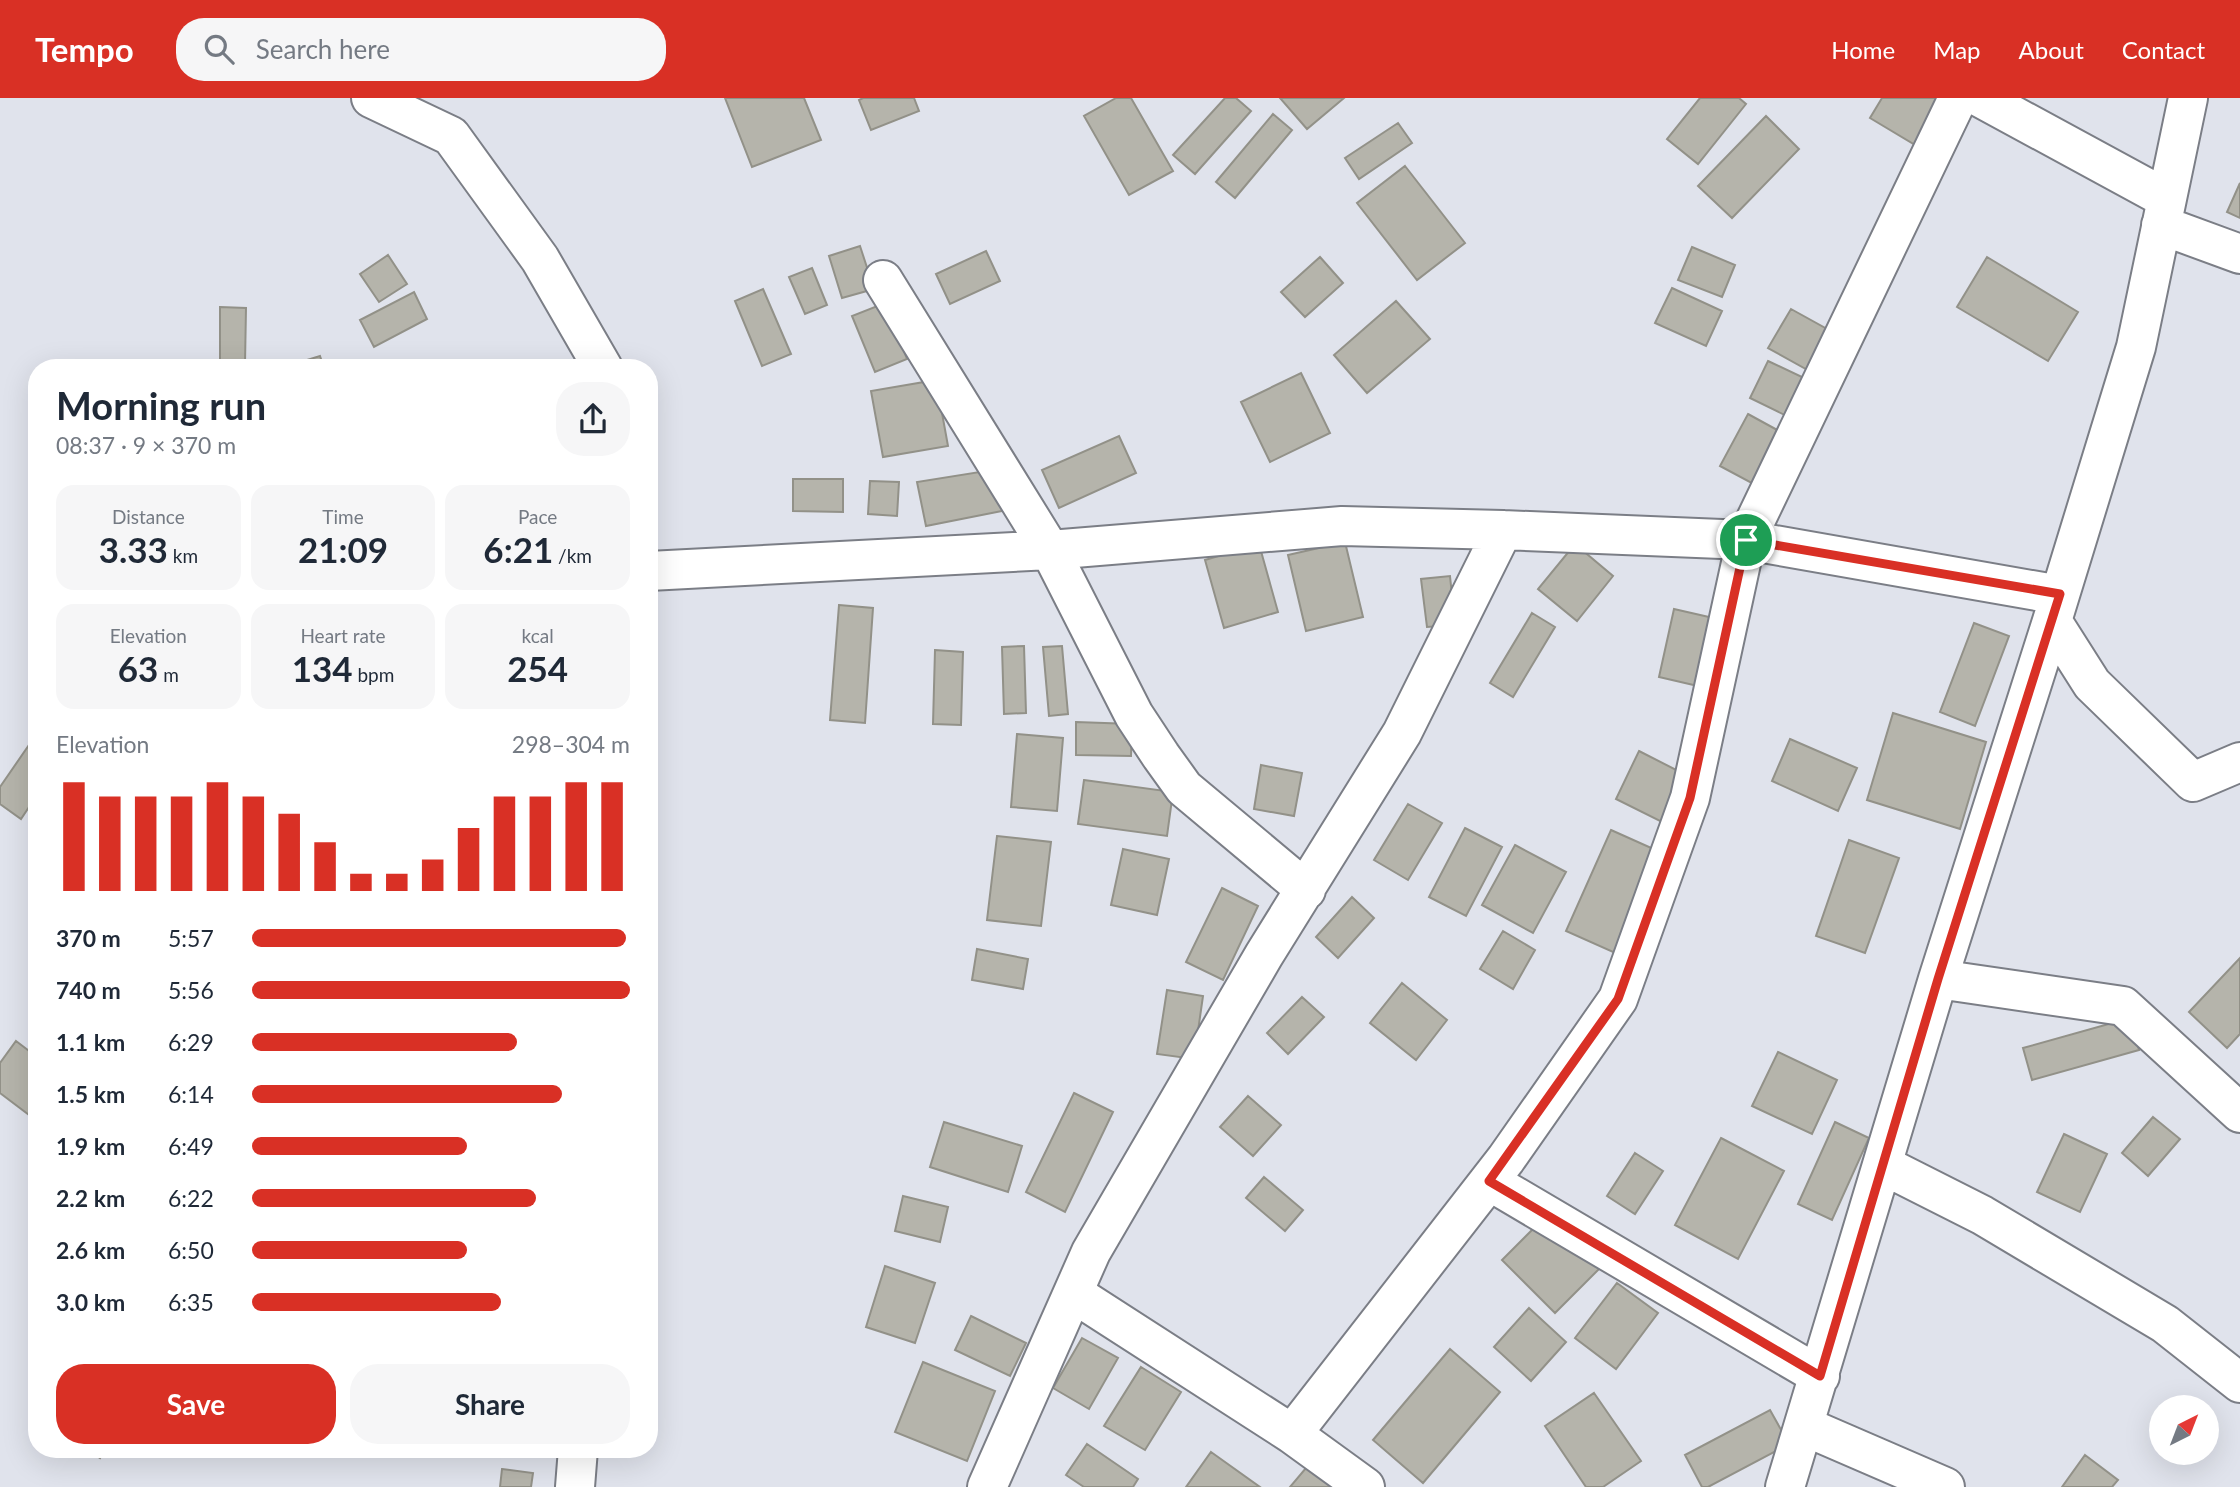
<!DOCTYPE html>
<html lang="en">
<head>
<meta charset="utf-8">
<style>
  body { margin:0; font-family:Lato,sans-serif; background:#f6f6f7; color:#1f2937; height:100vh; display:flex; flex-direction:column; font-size:26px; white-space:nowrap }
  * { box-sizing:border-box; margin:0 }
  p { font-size:23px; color:#747a83 }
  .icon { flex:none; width:38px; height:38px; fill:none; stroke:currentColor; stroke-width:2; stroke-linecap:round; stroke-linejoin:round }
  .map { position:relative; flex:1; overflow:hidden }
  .drawer { position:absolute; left:28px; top:261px; width:630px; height:1099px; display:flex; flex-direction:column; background:#fff; border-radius:28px; box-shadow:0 7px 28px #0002 }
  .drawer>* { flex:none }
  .needle { width:46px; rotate:42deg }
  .controls { position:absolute; left:2149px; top:1297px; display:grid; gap:14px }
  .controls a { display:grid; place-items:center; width:70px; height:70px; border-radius:50%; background:#fff; box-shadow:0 7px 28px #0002; font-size:35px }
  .pin { position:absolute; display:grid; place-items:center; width:60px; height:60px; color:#fff; margin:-30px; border:4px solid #fff; border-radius:50%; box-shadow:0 2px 7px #0007 }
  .round { display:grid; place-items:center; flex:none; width:74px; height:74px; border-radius:28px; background:#f6f6f7 }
  .head { display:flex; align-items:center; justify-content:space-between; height:119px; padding:0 28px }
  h1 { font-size:38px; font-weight:700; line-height:52px }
  .metrics { display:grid; grid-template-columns:repeat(3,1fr); gap:10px; height:119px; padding:7px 28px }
  .metrics div { display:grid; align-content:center; border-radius:18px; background:#f6f6f7; text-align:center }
  .metrics b { font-size:35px; font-weight:700 }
  .metrics small { font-size:19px; font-weight:400 }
  .metrics p { font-size:19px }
  .chart { height:196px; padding:14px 28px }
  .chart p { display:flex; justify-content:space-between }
  .chart svg { width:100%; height:126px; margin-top:7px; stroke:#d93025; stroke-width:6 }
  .primary-button { display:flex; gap:14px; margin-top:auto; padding:14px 28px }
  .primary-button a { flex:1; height:80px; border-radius:28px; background:#d93025; color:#fff; font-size:28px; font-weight:700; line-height:80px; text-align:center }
  .primary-button a+a { background:#f6f6f7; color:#1f2937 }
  ul { padding:0 28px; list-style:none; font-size:23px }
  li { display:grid; grid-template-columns:112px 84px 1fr; align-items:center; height:52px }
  li i { height:18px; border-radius:9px; background:#d93025 }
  header { display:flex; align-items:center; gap:42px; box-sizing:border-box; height:98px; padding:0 35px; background:#d93025; color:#fff }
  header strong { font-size:33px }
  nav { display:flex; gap:38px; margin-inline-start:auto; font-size:24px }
  .search { width:490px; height:63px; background:#f6f6f7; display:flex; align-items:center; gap:18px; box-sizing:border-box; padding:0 24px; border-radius:28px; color:#747a83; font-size:26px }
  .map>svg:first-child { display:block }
</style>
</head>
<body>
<header>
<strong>Tempo</strong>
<div class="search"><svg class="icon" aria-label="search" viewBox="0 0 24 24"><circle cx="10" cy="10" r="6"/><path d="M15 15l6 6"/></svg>Search here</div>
<nav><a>Home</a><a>Map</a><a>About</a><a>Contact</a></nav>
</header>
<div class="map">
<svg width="2240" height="1389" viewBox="0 0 2240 1389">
  <rect width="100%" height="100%" fill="#e0e3ec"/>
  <!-- building -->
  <path fill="#b5b4ab" stroke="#929188" stroke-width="2" d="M725,0h79l17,42 -69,27z
    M863,0h51l5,13 -48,19 -12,-30z
    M1116,0h15l42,73 -44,24 -45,-79z
    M1225,0h11l15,13 -56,63 -22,-19z
    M1280,0h64l-37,31z
    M1700,0h39l7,6 -48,60 -31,-25z
    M1882,0h83l-33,57 -62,-37z
    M1273,16l19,16 -57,68 -19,-16z
    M1766,18l33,33 -67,69 -34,-32z
    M1398,25l14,20 -53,36 -14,-21z
    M1405,68l60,77 -48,37 -60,-77z
    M2240,85v35l-13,-6z
    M860,148l14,43 -32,9 -13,-42z
    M1692,149l43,18 -13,32 -44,-17z
    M986,153l14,30 -50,23 -14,-30z
    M388,157l19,29 -28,18 -19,-28z
    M1320,159l23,26 -38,34 -24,-25z
    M1987,159l91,55 -30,49 -91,-54z
    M812,170l15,37 -22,9 -16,-37z
    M1672,190l50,23 -16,35 -51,-23z
    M763,191l28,65 -29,12 -27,-65z
    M414,194l13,27 -53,28 -14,-27z
    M1396,203l34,38 -63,54 -33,-38z
    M885,205l22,56 -32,13 -23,-56z
    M220,209l26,1 -1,56h-25z
    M1791,211l63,35 -23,39 -63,-35z
    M320,258l4,12h-43z
    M1768,263l55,26 -18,38 -55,-27z
    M1301,275l29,60 -60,29 -29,-60z
    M936,282l12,66 -65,11 -12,-66z
    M1748,316l53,29 -27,52 -54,-29z
    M1119,338l17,37 -77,35 -17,-38z
    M992,372l15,40 -81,16 -9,-44z
    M793,381h50v33l-50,-1z
    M870,383l29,1 -2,34 -29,-2z
    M1345,444l18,75 -57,14 -18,-76z
    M1259,446l19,68 -54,16 -19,-68z
    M1575,446l38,32 -36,45 -39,-32z
    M1450,478l5,49 -28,2 -6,-48z
    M839,507l34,3 -8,115 -35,-3z
    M1674,511l70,16 -16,68 -69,-16z
    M1532,515l23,14 -42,70 -23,-14z
    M1974,525l35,13 -34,90 -35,-14z
    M1024,548l2,67 -22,1 -2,-67z
    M1062,548l6,68 -19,2 -6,-69z
    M935,552l28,2 -2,73 -28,-1z
    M1893,615l93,29 -26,87 -93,-29z
    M1076,624l56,2 -1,32 -55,-1z
    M1017,636l46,4 -6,73 -46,-4z
    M1790,641l67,29 -19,43 -66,-30z
    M31,644l6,3v50l-16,24 -21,-15v-17z
    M1639,653l51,26 -24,47 -50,-25z
    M1261,667l41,8 -8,43 -40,-7z
    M1084,682l89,12 -6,44 -89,-12z
    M1408,706l34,19 -34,57 -34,-20z
    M1465,730l37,19 -36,69 -37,-19z
    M1611,732l56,25 -45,101 -56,-25z
    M997,738l54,6 -10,84 -54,-6z
    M1849,742l50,18 -34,95 -49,-17z
    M1515,747l51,27 -33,61 -51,-28z
    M1123,751l46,10 -12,56 -46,-10z
    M1222,790l36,18 -35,74 -37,-18z
    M1352,799l22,21 -36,40 -22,-21z
    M1503,833l32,19 -22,39 -33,-20z
    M977,851l51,10 -5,30 -51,-9z
    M2240,860v76l-13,14 -38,-36z
    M1402,885l45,37 -31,40 -46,-37z
    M1167,892l36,6 -9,63 -37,-5z
    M1302,899l22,20 -36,37 -21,-21z
    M2130,920l9,32 -107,30 -9,-32z
    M16,943l21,16v64l-37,-28v-30z
    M1778,954l59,28 -25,54 -60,-28z
    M1074,995l39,19 -48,100 -39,-20z
    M1248,998l33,29 -28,31 -33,-29z
    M2153,1019l27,22 -32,37 -26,-23z
    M944,1024l78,24 -14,46 -78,-25z
    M1835,1024l34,16 -37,82 -34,-16z
    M2064,1036l43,20 -27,58 -43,-20z
    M1721,1040l63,33 -46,88 -63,-34z
    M1635,1055l28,18 -28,43 -28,-18z
    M1264,1079l39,33 -18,21 -39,-33z
    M903,1098l45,11 -8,35 -45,-11z
    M1549,1115l53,53 -47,47 -53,-53z
    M885,1168l50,17 -20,60 -49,-16z
    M1617,1185l41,30 -42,56 -41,-31z
    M1529,1210l37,34 -35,39 -37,-34z
    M971,1218l55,27 -16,33 -55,-26z
    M1082,1240l36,20 -29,51 -36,-21z
    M1450,1251l50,43 -77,91 -50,-43z
    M923,1264l72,29 -28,70 -72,-29z
    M1141,1269l40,25 -36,58 -41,-24z
    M1594,1295l47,68 -38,26h-17l-41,-61z
    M1770,1312l19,34 -81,43h-6l-17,-32z
    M1087,1346l51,35 -5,8h-49l-18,-12z
    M87,1351h19l-6,9z
    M1211,1354l49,35h-74z
    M1317,1357l37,32h-64z
    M2085,1357l33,25 -6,7h-50z
    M502,1371l31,4 -2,14h-31z"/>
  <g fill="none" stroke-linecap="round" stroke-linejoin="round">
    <!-- minor casing -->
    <g stroke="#7b7e86" stroke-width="42">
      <path id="minor" d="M371,0l80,38 89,123 63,109
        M1981,0l186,101
        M2161,127l79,29
        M883,182l167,270 84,165 27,41 23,32 122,102
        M649,473l401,-21 292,-24 161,4 243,10 314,55
        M2052,523l40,63 101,98 47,-20
        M1938,881l185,27 117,107
        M1883,1067l99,50 183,109 75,59
        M1489,1083l331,195
        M1073,1195l219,141 73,53
        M1804,1328l141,61
        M1292,1336l214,-275 112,-160 72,-201 56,-258 212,-442
        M575,1389l3,-38
        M987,1389l104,-235 173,-297 138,-222 101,-203
        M1785,1389l153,-508 114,-358 84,-274 52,-249"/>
    </g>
    <!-- minor -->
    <use href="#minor" stroke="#fff" stroke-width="38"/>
  </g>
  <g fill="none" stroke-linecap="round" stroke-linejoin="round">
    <!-- route casing -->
    <g stroke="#fff" stroke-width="14">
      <path id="route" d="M1746,442l314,54 -122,385 -118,397 -331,-195 129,-182 72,-201z"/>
    </g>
    <!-- route -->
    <use href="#route" stroke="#d93025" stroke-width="9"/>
  </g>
</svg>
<div class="controls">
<a><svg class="needle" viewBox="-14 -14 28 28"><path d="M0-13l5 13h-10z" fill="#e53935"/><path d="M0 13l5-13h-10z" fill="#747a83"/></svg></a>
</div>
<div class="pin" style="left:1746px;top:442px;background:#1e9e55"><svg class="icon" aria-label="arrive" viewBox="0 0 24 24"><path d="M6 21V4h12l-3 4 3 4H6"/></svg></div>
<section class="drawer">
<div class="head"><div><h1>Morning run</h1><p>08:37 · 9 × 370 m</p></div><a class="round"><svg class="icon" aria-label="share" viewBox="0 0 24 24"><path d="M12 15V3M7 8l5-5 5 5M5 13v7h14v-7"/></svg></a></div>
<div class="metrics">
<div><p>Distance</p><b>3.33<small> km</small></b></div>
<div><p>Time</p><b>21:09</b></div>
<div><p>Pace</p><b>6:21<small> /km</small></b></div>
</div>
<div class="metrics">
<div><p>Elevation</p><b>63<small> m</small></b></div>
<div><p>Heart rate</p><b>134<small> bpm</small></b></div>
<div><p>kcal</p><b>254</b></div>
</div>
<div class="chart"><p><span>Elevation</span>298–304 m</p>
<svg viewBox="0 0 160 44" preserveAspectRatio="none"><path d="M5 44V6M15 44V11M25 44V11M35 44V11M45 44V6M55 44V11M65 44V17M75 44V27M85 44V38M95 44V38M105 44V33M115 44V22M125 44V11M135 44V11M145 44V6M155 44V6"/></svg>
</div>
<ul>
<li><b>370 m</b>5:57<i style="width:99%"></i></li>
<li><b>740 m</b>5:56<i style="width:100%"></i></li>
<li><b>1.1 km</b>6:29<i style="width:70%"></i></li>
<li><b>1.5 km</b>6:14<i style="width:82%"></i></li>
<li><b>1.9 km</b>6:49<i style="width:57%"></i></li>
<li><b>2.2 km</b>6:22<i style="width:75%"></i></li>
<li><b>2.6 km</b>6:50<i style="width:57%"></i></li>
<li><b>3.0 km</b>6:35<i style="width:66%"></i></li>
</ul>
<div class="primary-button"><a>Save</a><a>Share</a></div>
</section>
</div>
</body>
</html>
